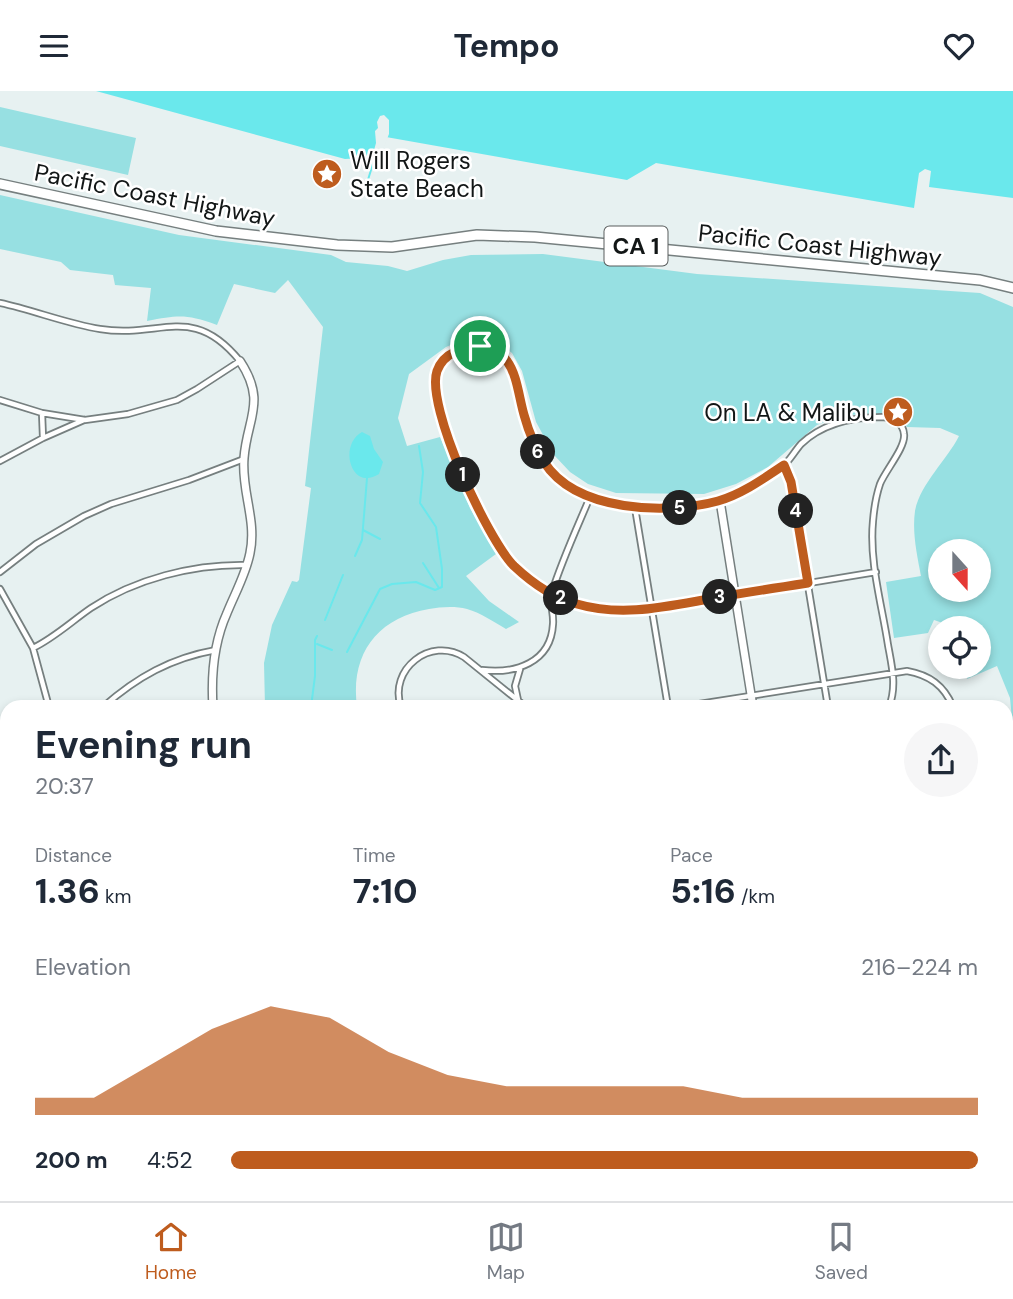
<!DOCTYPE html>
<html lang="en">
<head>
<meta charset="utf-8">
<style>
  body { margin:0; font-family:"DM Sans",sans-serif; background:#f6f6f7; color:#1f2937; height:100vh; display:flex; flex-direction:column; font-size:26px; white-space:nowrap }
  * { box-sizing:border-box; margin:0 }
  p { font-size:23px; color:#747a83 }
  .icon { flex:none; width:38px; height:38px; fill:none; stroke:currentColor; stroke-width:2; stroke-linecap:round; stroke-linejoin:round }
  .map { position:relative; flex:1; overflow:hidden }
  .details { position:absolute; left:0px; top:609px; width:1013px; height:502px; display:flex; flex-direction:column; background:#fff; border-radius:21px 21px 0 0; box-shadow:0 4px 10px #0003 }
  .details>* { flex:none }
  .needle { width:46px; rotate:159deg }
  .tools { position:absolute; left:928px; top:448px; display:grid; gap:14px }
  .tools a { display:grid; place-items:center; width:63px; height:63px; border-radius:50%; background:#fff; box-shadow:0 4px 10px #0003; font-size:35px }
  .pin { position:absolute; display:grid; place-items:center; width:60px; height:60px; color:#fff; margin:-30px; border:4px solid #fff; border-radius:50%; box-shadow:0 2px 7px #0007 }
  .km { position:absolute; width:35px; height:35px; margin:-18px; border-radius:50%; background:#222; color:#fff; font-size:19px; line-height:35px; text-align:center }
  .round { display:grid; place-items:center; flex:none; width:74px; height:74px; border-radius:37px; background:#f6f6f7 }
  .summary { display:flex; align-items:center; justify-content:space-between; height:119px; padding:0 35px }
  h1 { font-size:38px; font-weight:700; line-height:52px }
  .metrics { display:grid; grid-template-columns:repeat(3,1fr); gap:10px; height:119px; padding:7px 35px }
  .metrics div { display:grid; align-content:center }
  .metrics b { font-size:35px; font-weight:700 }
  .metrics small { font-size:19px; font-weight:400 }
  .metrics p { font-size:19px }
  .chart { height:196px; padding:14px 35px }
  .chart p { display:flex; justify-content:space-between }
  .chart svg { width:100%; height:126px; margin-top:7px; fill:#be5c1e; opacity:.7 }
  ul { padding:0 35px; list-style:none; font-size:23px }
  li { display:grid; grid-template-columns:112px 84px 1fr; align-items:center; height:52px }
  li i { height:18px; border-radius:9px; background:#be5c1e }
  header { display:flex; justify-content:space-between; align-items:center; height:91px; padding:0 35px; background:#fff; font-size:32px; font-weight:700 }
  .menu { display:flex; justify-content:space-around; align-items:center; height:98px; border-top:2px solid #e0e1e3; background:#fff; font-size:19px; color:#747a83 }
  .menu a { display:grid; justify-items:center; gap:4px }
  .menu .selected { color:#be5c1e }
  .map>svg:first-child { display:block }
</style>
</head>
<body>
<header><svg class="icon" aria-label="menu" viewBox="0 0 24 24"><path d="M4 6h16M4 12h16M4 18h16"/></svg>Tempo<svg class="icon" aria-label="heart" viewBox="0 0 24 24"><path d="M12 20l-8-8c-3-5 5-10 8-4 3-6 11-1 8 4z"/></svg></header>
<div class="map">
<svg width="1013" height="1110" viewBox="0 0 1013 1110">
  <rect width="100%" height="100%" fill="#e7f1f1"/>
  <!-- green -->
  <path fill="#97e0e2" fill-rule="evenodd" d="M0,16l136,31 -8,37 -128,-29z
    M0,104l179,40 152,20 15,7 42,4 19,5 36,-11 28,-5 72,-1 154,20 283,19 33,14v422l-3,-31 -13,-32 -30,13 3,-12h8v-39h-21l-23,-8 -6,13 -34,5 -8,-56 35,-6c-4,-21 -9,-44 -6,-65 5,-27 32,-51 44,-75l-19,-8 -33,-1 -8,-10 -9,-3 -47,1 -26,10 -49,42 -32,17 -32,10 -88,-1 -28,-9 -18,-12 -16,-17 -18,-33 -14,-51 -10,-18 -17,-13 -18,-2 -12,1 -19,8 -37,27 -11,44 9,28 33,-9 30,71 26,46 -30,22 23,25 30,21 -13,7c-12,-7 -25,-16 -39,-20 -12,-3 -26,-2 -38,0 -52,9 -79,45 -72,98h-92l-1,-44 8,-38 20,-44 5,1 2,-2 12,-92 -6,-2 18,-159 -35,-47 -13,13 -41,-9 -17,41c-31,-11 -38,-10 -70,-4l4,-33 -36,-3 -2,-10 -43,-5 -9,-8 -61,-13zM940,460h38v39h-38z
    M1013,645v229l-7,-13v-174z
    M477,1104h163l2,6h-160z"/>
  <!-- water -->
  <path fill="#6ae8ec" d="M96,0h917v107l-84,-11 2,-16 -6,-2 -6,4 -5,35 -258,-45 -29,17 -241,-43 -10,20 -31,2z
    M362,341l8,4 4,13 9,13 -4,12c-28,18 -41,-29 -17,-42z"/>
  <!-- pier -->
  <path fill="#e7f1f1" d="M384,24l5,5v14l-10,25 -8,2 5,-18 -1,-12 3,-3 -1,-6 3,-6z"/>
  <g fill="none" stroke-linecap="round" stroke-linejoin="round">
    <!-- stream -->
    <path stroke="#6ae8ec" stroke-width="2" d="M367,92l4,-13v-13
      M363,439l17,9
      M355,465l7,-16 5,-62
      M423,472l16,25
      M325,529l18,-45
      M317,553l15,6
      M347,561l33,-63 12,-5 24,-2 19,8 7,-3v-18l-6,-42 -16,-24 3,-31 -4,-26
      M311,616l4,-31v-36l2,-4"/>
    <!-- street casing -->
    <g stroke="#767f7f" stroke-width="8">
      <path id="street" d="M0,212c33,7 68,21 100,26 61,10 92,-27 140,32l-43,28 -20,11 -49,14 -43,6 -43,-7 -42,-13
        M42,322l1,25
        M0,370l43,-23 41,-18
        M784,375l7,16 37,225
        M635,417l33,199
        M0,481l36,-28 48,-28 27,-12 78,-24 55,-21
        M876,481l-225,37c-34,3 -68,2 -98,-14 -13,-6 -30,-20 -40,-30 -28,-30 -83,-149 -77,-189 1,-12 13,-23 24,-27 60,-21 59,64 76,99 11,21 27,37 49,46 37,17 96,19 135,6 21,-7 43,-19 61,-32 8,-6 13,-16 20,-24 22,-21 52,-27 81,-27 11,1 21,5 22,17 2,13 -19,37 -24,50 -4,12 -6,25 -7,37 -4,41 9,84 15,124 4,22 9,41 1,62
        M0,498l33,59 16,59
        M33,557c21,-10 39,-27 58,-40 44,-29 102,-44 155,-43
        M482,579c33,4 69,-7 71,-46 1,-11 -4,-21 -1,-32 10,-32 25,-64 38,-95
        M518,609l-3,-14 5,-17
        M103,616c34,-30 68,-49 113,-57
        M401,616c-13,-38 30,-71 63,-50l62,50
        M680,616l227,-36c22,4 37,14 46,36
        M0,704l7,1
        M0,926l7,-2
        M1006,1049l7,41
        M176,1104l8,6
        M329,1104l13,6
        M661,1104l3,6
        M741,1104l1,6
        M927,1104l1,6
        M112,1110l6,-6
        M130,1110l5,-6"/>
    </g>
    <!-- secondary casing -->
    <g stroke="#767f7f" stroke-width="10">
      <path id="secondary" d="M721,416l32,200
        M213,616c-2,-31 1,-65 14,-94 8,-20 19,-39 23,-60 7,-33 -9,-62 -6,-95 3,-40 23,-56 -4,-97
        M0,987l7,22
        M46,1104l3,6
        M434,1104l3,6
        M832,1104l1,6"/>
    </g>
    <!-- highway casing -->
    <g stroke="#767f7f" stroke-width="12">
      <path id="highway" d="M0,93l216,47 121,14 55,2 85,-12 58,2 445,43 33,8"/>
    </g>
    <!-- street -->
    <use href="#street" stroke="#fff" stroke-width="4.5"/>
    <!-- secondary -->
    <use href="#secondary" stroke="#fff" stroke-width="7"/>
    <!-- highway -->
    <use href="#highway" stroke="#fff" stroke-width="9"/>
  </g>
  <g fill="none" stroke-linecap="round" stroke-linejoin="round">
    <!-- route casing -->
    <g stroke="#fff" stroke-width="14">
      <path id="route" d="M480,255c10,3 21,6 27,15 11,15 12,39 18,57 4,15 11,30 19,44 32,50 123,53 174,39 24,-7 45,-22 66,-36l7,17 17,101c-33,5 -66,10 -99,16 -45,8 -88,18 -132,5 -23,-6 -45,-21 -63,-38 -26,-26 -89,-160 -77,-195 7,-19 25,-23 43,-25z"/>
    </g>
    <!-- route -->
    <use href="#route" stroke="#be5c1e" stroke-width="9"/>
  </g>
  <!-- icons -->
  <defs>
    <g id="sight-disc" transform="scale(1.575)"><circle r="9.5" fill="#be5c1e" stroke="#fff"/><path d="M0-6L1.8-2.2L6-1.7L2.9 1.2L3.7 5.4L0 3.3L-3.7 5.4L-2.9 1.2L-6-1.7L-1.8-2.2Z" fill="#fff"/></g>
  </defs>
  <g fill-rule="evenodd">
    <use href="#sight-disc" x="327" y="83"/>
    <use href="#sight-disc" x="898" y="321"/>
  </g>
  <g text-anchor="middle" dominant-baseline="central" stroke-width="5" stroke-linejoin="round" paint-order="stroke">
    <!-- shield labels -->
    <rect fill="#fff" stroke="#595c5c" stroke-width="2" x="604.5" y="135.5" width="63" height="39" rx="5"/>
    <g font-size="23" font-weight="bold" fill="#121616">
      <text x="636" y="155">CA 1</text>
    </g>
    <!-- poi labels -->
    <g font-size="24" fill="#121616" stroke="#fff" text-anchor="start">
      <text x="350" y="69">Will Rogers<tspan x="350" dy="28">State Beach</tspan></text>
      <text x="875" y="321" text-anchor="end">On LA &amp; Malibu</text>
    </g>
    <!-- street labels -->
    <g font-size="24" fill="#121616" stroke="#fff">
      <text transform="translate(155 104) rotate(11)">Pacific Coast Highway</text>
      <text transform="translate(820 154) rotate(6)">Pacific Coast Highway</text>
    </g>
  </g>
</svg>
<div class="tools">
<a><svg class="needle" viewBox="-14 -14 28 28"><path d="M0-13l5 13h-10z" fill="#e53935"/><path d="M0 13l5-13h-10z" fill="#747a83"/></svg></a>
<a><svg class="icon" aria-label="locate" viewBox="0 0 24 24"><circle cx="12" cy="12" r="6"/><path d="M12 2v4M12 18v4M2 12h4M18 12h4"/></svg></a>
</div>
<div class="pin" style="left:480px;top:255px;background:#1e9e55"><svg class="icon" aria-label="arrive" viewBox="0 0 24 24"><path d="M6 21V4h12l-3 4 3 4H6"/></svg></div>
<b class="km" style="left:463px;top:384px">1</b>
<b class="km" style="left:561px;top:507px">2</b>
<b class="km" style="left:720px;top:506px">3</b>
<b class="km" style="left:796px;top:420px">4</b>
<b class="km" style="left:680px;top:417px">5</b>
<b class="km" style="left:538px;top:361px">6</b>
<section class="details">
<div class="summary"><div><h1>Evening run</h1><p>20:37</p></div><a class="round"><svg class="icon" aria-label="share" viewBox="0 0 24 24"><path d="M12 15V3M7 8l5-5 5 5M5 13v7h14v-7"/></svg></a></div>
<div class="metrics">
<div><p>Distance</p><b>1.36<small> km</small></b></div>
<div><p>Time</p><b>7:10</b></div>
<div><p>Pace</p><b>5:16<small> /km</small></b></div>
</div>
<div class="chart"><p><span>Elevation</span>216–224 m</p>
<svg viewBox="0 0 160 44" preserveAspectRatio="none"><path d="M0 44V38L10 38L20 26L30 14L40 6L50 10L60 22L70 30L80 34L90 34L100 34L110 34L120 38L130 38L140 38L150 38L160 38V44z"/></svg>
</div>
<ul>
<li><b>200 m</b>4:52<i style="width:100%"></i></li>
</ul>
</section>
</div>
<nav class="menu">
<a class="selected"><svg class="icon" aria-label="home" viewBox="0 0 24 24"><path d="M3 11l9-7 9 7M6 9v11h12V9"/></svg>Home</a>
<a><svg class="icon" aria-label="map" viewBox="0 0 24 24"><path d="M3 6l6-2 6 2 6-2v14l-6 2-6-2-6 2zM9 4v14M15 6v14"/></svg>Map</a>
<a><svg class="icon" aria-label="saved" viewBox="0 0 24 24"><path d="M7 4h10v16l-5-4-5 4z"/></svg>Saved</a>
</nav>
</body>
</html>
